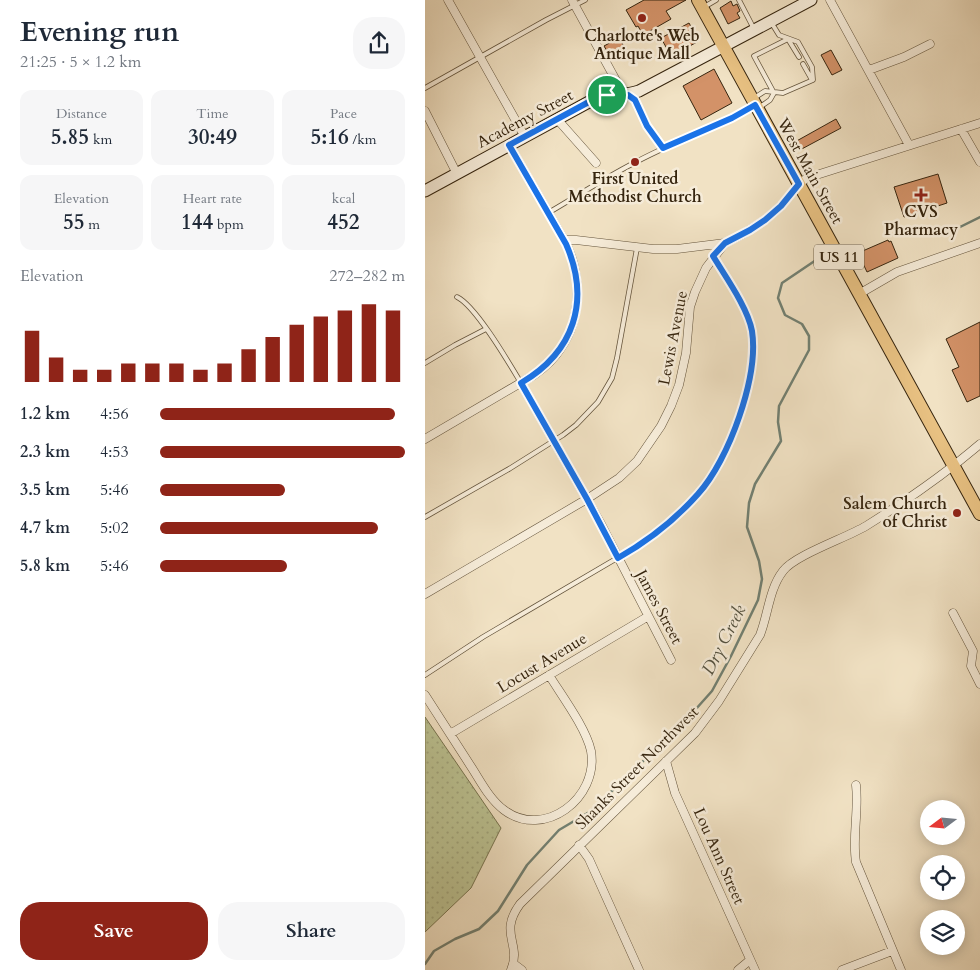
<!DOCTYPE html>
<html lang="en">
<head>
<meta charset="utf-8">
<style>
  body { margin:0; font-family:Cardo,serif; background:#f6f6f7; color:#1f2937; height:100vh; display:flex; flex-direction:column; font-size:19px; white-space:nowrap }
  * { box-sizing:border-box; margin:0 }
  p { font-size:16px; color:#747a83 }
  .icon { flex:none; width:28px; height:28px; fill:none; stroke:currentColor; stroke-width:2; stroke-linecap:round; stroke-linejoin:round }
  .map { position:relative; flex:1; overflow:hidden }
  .panel { display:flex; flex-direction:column; background:#fff; width:425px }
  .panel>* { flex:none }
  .needle { width:32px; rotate:254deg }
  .fabs { position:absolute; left:495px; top:800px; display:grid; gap:10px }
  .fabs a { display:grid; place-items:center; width:45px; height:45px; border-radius:50%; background:#fff; box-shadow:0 2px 12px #0003; font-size:25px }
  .pin { position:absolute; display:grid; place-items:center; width:42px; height:42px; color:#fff; margin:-21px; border:2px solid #fff; border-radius:50%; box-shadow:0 1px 5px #0007 }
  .round { display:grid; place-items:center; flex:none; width:52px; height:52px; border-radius:20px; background:#f6f6f7 }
  .overview { display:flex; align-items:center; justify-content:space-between; height:85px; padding:0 20px }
  h1 { font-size:28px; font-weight:800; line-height:38px }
  .metrics { display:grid; grid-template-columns:repeat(3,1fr); gap:8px; height:85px; padding:5px 20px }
  .metrics div { display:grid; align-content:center; border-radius:12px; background:#f6f6f7; text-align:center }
  .metrics b { font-size:21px; font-weight:800 }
  .metrics small { font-size:14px; font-weight:400 }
  .metrics p { font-size:14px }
  .chart { height:140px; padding:10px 20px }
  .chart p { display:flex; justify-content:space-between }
  .chart svg { width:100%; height:90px; margin-top:5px; stroke:#8f2418; stroke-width:6 }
  .action { display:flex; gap:10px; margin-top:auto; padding:10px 20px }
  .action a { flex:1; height:58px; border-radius:20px; background:#8f2418; color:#fff; font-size:20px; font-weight:800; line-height:58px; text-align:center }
  .action a+a { background:#f6f6f7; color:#1f2937 }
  ul { padding:0 20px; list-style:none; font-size:16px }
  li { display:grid; grid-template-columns:80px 60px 1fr; align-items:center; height:38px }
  li i { height:12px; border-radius:6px; background:#8f2418 }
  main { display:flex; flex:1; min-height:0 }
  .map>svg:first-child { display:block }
</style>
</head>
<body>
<main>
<section class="panel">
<div class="overview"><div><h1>Evening run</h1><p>21:25 · 5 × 1.2 km</p></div><a class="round"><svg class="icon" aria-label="share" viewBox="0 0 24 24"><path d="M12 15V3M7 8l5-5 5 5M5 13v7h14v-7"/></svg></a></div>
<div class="metrics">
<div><p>Distance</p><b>5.85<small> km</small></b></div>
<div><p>Time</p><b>30:49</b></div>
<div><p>Pace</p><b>5:16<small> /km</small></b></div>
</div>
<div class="metrics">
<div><p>Elevation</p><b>55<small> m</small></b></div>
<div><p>Heart rate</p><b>144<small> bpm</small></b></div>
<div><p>kcal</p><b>452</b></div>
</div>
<div class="chart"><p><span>Elevation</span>272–282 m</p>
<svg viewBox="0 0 160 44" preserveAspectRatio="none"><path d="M5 44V19M15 44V32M25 44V38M35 44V38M45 44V35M55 44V35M65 44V35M75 44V38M85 44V35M95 44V28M105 44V22M115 44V16M125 44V12M135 44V9M145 44V6M155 44V9"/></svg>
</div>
<ul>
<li><b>1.2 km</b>4:56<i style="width:96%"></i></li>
<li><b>2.3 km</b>4:53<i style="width:100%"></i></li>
<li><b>3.5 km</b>5:46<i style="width:51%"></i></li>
<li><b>4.7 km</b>5:02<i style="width:89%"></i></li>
<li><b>5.8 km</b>5:46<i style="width:52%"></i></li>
</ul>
<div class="action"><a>Save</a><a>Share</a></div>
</section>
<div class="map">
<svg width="555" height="970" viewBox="0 0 555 970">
  <defs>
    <pattern id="green-dots" width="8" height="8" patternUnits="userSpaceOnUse" patternTransform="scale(1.25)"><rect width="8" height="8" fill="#bcc393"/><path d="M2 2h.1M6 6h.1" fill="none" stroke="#a2a77e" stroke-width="1.8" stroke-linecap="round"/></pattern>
  </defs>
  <rect width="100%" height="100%" fill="#f1e2c4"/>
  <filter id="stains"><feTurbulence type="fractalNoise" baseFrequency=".004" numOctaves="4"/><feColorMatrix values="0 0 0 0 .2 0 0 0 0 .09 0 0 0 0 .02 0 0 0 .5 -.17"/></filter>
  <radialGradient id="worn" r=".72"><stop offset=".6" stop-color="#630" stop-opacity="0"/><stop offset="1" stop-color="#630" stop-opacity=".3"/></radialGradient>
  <!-- green -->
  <path fill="url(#green-dots)" stroke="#787450" d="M0,717l76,111 -30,60 -46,44z"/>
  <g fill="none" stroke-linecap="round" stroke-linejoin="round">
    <!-- stream -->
    <path stroke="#728072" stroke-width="2.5" d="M466,235l65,-6 24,-12
      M0,964l9,-13 21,-12 24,-10 19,-18 29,-46 32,-35 32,-19 96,-92 25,-28 19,-35 27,-56 4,-21 -3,-18 -12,-34 2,-24 6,-19 26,-43 -3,-19 1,-16 30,-56v-14l-7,-12 -17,-9 -7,-17 4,-15 43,-29"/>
  </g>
  <!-- building -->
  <path fill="#d39268" stroke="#35240e" d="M219,0h42l-20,11 5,8 -28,16 -5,-9 -2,1 -10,-17z
    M306,1l2,5 4,-2 3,7 -3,2 3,5 -12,6 -8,-16z
    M264,23l10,18 -28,15 -10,-18z
    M194,38l7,12 -15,8 -7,-12z
    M406,50l11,20 -10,5 -11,-20z
    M289,69l18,34 -31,17 -18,-34z
    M411,119l5,9 -43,23 -5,-8z
    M513,174l9,29 -43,14 -10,-30z
    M463,240l1,2 2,-1 7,17 -31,14 -9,-19z
    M555,322v74l-13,6 -15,-32 7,-3 -13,-28z"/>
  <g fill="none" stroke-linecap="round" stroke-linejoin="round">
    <!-- lane casing -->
    <g stroke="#64543c" stroke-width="5.5">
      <path id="lane" d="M314,0l15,29
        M279,7l12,-7
        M363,39l11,18
        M378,64l9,16
        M0,88l121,-68 39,-20
        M349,93l-20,-37 34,-17
        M205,96l5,4 12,26 16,22
        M329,98l11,-7 18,2 30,-13 -1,-13 -14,-25 -19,-7 -8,-13
        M335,107l10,-7 4,-7
        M123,213c29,-17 57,-35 86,-50 39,-21 82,-36 120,-58
        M32,297c19,9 52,66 64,86
        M0,363l30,-18 31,-16
        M0,517l84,-48 54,-34 13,-10 22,-23 14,-24 5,-20 20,-110
        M0,675l58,-38 165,-97 30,-25 29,-31 24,-46 15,-40 7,-54 -3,-20 -6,-14 -30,-52"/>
    </g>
    <!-- street casing -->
    <g stroke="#64543c" stroke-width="9">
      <path id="street" d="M23,0l77,137
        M147,0l47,86 9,9
        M405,0l79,145
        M444,70l35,-13 26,-13
        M0,111l32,63
        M132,119l39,44
        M536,129l19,33
        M139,240h12l77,9h24l48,-6
        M434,294l38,-22 83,-29
        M96,383l80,141 70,136
        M0,439l109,-64c10,-7 20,-16 27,-27 21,-30 21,-76 3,-108l-55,-95
        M0,594l162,-95 32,-21 18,-17 24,-35 10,-20 8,-21 7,-32 4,-46 5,-15 11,-24 19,-25 18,-9 22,-14 16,-14 18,-22 8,-6 173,-55
        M528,613l20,38 -2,15 9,18
        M0,695c15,23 30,47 45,70 10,15 19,34 34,45 40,30 95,-12 87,-59 -5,-23 -29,-55 -42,-76
        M25,734l197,-117
        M241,761l9,32 80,177
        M431,785c3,26 -4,52 0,77l45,108
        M154,845l10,14 50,111
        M89,964l8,6
        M86,970c11,-27 -13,-36 9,-66l175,-171 24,-32 41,-66c8,-20 9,-46 23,-64 12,-16 63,-33 83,-45 40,-25 79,-52 114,-82
        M313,970l12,-10
        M417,970l50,-19"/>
    </g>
    <!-- secondary casing -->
    <g stroke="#35240e" stroke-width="13">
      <path id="secondary" d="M0,191l173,-94c14,-4 28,-1 41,-6l172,-91"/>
    </g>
    <!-- primary casing -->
    <g stroke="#35240e" stroke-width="14">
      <path id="primary" d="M273,0l282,514"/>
    </g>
    <!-- lane -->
    <use href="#lane" stroke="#f6ecd9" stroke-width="4"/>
    <!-- street -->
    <use href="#street" stroke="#f6ecd9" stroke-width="8"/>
    <!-- secondary -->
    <use href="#secondary" stroke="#f6ecd9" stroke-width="11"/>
    <!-- primary -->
    <use href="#primary" stroke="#e8c182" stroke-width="12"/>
  </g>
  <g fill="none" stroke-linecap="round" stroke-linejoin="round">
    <!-- route casing -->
    <g stroke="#fff" stroke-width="10">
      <path id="route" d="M190,94l13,1 7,5 12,26 16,22 69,-30 23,-13 44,79 -18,22 -16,14 -15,10 -25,13 -12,13c12,20 35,52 39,75 7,45 -23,129 -54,163 -23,26 -50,47 -80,64l-31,-59 -66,-116c53,-31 70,-82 45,-139l-57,-99 89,-48z"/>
    </g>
    <!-- route -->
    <use href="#route" stroke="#1a73e8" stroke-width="6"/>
  </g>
  <!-- markers -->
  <g fill="#8f2418" stroke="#f6ecd9" stroke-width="2">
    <circle cx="217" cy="18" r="5"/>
    <circle cx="210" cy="162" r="5"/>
    <path d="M493.5 187.5h5v5h5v5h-5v5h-5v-5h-5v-5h5z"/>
    <circle cx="532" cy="513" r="5"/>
  </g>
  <g text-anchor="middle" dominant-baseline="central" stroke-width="5" stroke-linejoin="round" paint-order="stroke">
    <!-- shield labels -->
    <rect fill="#f6ecd9" stroke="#6f604b" stroke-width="1" x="389" y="244.5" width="50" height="25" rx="4"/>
    <g font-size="15" font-weight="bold" fill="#35240e">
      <text x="414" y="257">US 11</text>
    </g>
    <!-- poi labels -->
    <g font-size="16" font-weight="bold" fill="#35240e" stroke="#f6ecd9">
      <text x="217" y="36">Charlotte's Web<tspan x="217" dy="18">Antique Mall</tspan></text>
      <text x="210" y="179">First United<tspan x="210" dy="18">Methodist Church</tspan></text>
      <text x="496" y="212">CVS<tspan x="496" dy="18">Pharmacy</tspan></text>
      <text x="522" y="504" text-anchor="end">Salem Church<tspan x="522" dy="18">of Christ</tspan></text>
    </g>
    <!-- street labels -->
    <g font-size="16" fill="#35240e" stroke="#f6ecd9">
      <text transform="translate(100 119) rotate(-28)">Academy Street</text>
      <text transform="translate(385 171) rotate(61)">West Main Street</text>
      <text transform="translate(248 338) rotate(-79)">Lewis Avenue</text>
      <text transform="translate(234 607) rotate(62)">James Street</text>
      <text transform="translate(117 663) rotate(-31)">Locust Avenue</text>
      <text transform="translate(212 768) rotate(-45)">Shanks Street Northwest</text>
      <text transform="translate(294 856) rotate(66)">Lou Ann Street</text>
    </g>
    <!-- water labels -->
    <g font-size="18" font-style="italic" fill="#545240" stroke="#f6ecd9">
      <text transform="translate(299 640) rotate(-63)">Dry Creek</text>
    </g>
  </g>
  <rect width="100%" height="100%" filter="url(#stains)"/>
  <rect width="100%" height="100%" fill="url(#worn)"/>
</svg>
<div class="fabs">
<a><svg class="needle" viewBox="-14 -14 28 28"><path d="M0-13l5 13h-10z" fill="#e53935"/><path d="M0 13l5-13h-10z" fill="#747a83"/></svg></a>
<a><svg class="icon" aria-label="locate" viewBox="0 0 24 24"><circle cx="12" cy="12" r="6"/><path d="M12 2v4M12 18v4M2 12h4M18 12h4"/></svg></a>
<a><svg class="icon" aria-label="layers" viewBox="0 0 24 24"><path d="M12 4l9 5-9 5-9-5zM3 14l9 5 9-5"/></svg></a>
</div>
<div class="pin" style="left:182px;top:95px;background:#1e9e55"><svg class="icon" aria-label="arrive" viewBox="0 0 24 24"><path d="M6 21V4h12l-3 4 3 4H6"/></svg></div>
</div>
</main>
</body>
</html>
